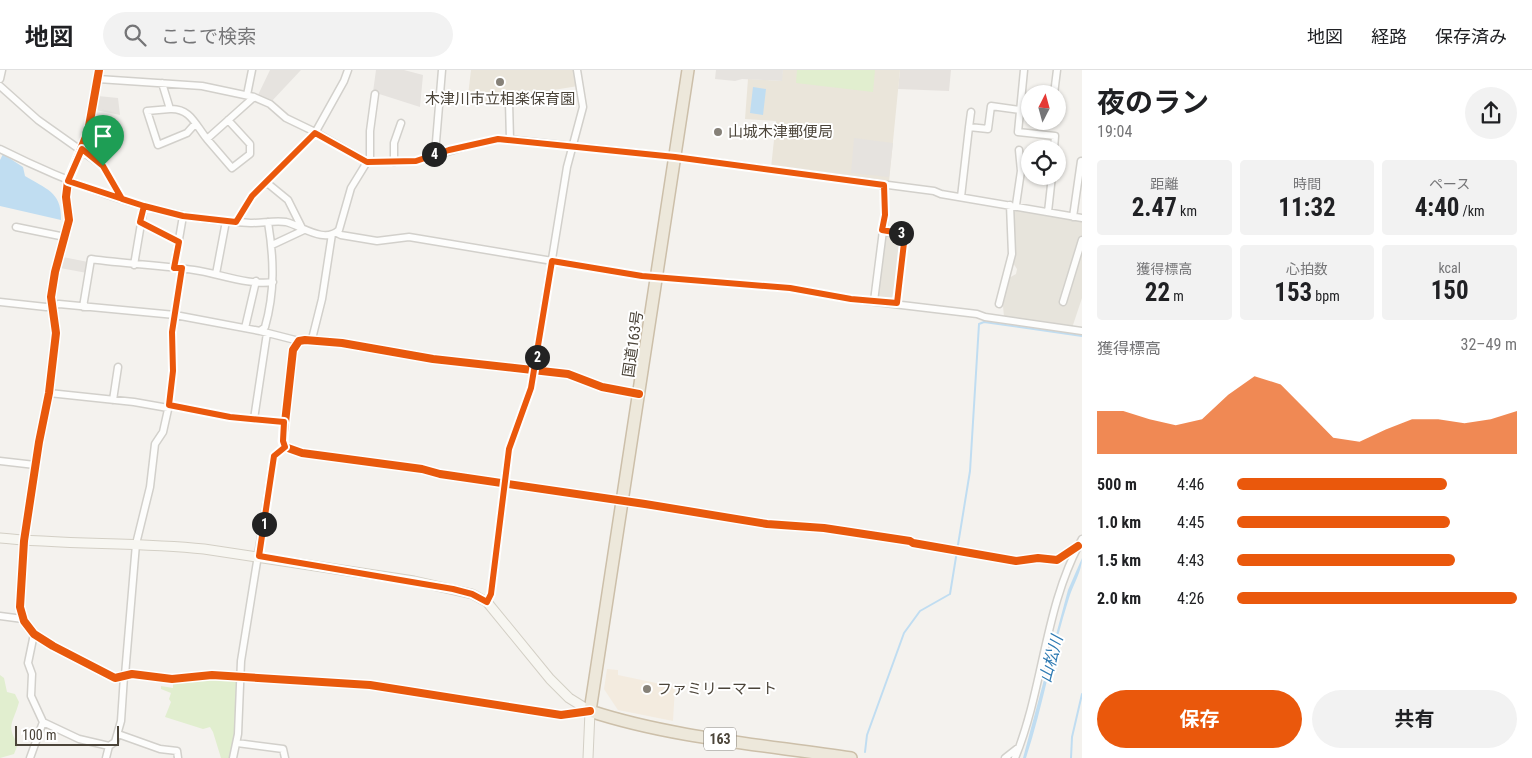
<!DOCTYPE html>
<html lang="ja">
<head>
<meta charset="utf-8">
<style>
  body { margin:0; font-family:"Roboto Condensed","Noto Sans JP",sans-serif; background:#f2f2f2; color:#202124; height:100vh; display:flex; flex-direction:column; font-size:19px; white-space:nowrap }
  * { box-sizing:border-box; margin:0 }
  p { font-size:16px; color:#757577 }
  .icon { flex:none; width:28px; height:28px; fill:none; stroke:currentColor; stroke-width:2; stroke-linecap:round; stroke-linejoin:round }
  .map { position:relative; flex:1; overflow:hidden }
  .drawer { display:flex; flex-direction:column; background:#fff; width:450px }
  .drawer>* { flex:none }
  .needle { width:32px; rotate:6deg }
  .tools { position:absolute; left:1021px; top:15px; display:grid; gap:10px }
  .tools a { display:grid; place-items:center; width:45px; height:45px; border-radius:50%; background:#fff; box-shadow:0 1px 4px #0004; font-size:25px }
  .scale { position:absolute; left:15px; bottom:12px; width:104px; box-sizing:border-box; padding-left:5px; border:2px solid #4b4439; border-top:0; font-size:14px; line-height:18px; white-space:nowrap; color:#4b4439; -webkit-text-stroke:4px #fff; paint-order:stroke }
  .pin { position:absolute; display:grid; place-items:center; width:42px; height:42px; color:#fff; margin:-51px -21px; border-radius:50% 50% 50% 0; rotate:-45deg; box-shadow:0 0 5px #0007 }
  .pin .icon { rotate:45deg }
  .km { position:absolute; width:25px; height:25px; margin:-12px; border-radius:50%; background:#222; color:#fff; font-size:14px; line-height:25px; text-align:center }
  .round { display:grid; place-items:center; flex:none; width:52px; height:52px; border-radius:26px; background:#f2f2f2 }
  .overview { display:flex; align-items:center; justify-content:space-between; height:85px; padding:0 15px }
  h1 { font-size:28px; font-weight:700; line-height:38px }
  .stats { display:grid; grid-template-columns:repeat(3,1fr); gap:8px; height:85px; padding:5px 15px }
  .stats div { display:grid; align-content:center; border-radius:5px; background:#f2f2f2; text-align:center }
  .stats b { font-size:25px; font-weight:700 }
  .stats small { font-size:14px; font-weight:400 }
  .stats p { font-size:14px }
  .chart { height:140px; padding:10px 15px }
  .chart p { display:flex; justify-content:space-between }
  .chart svg { width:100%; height:90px; margin-top:5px; fill:#ea580c; opacity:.7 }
  .button { display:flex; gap:10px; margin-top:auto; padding:10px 15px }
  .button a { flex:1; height:58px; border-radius:30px; background:#ea580c; color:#fff; font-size:20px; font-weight:700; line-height:58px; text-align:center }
  .button a+a { background:#f2f2f2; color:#202124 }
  ul { padding:0 15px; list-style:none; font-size:16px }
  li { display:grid; grid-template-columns:80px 60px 1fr; align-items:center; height:38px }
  li i { height:12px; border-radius:6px; background:#ea580c }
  header { display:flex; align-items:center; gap:30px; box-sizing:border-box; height:70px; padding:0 25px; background:#fff; border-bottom:1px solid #e0e0e0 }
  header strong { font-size:24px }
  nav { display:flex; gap:28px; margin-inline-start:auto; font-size:18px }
  .search { width:350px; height:45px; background:#f2f2f2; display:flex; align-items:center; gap:12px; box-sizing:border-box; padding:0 18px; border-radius:28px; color:#757577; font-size:19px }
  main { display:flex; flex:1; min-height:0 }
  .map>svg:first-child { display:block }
</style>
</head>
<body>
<header>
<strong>地図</strong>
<div class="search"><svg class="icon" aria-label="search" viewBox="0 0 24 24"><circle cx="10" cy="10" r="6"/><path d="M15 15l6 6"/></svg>ここで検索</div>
<nav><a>地図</a><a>経路</a><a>保存済み</a></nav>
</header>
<main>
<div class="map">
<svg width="1082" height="688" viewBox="0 0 1082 688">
  <rect width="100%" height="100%" fill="#f4f2ee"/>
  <!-- residential -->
  <path fill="#e7e4dc" d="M1018,139l64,13v76l-10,30 -68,-11 -1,-11 5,-24 1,-4 7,-4 1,-5 -4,-6 2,-12 -1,-39z
    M885,164l17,4 -10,61 -13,-1 -2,-4z"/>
  <!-- commercial -->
  <path fill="#f3ebdf" d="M607,599l11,1v5l57,12 -2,34 -55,-11 -14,-21z"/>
  <!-- industrial -->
  <path fill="#e6e2de" d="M900,0h51l-2,21 -51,-2z"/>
  <!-- education -->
  <path fill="#eae5da" d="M471,0h103l4,16 -49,8 -26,8 -36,2z
    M783,0h117l-11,112 -118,-14 5,-47 -31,-2 3,-40 33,2z"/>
  <!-- green -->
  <path fill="#e1eecf" d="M797,0h78l-2,22 -77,-9z
    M0,605l4,3 3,14 8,2 4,8c-5,20 -14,23 -1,42l-4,10 -14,4z
    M207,609l30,1v46l-7,32h-9l-8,-26 -3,-5 -7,2 -38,-12 6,-15 -2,-3 2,-6 -10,-4v-3l12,2v-6z"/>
  <!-- parking -->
  <path fill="#e6e3df" d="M270,0h31l-30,32 -13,-7z
    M376,0h28l19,5 -3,32 -47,-15z
    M716,0h67l-1,11 -40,-2 -7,2 -20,-2z
    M98,26l20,2 2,17 -24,-5z
    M854,68l39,5 -4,34 -38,-4z
    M63,187l25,5 -1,11 -27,-5z"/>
  <!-- water -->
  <path fill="#c0ddf1" d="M753,17l13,2 -3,26 -13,-2z
    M3,84l20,13 2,9c21,13 37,16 36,44l-61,-14v-46z
    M1082,488c0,13 -9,27 -13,40 -17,53 -26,108 -43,160h-3l45,-168z"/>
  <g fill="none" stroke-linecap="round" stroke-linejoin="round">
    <!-- stream -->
    <path stroke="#c0ddf1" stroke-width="2" d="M865,682l2,-17 37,-102 16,-22 30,-17 20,-123 9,-147 5,-2 98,14
      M1071,688l1,-21 10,-43"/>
    <!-- street casing -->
    <g stroke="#d2d0cb" stroke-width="9">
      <path id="street" d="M99,0l-11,62 -20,49 -2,16 3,23 -14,52 -4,25 5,36 -7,60 -10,49 -15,99 -4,66 4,14 10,13 19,12 62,32 17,-4 40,5 40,-4 158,10 191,30 29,-4
        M1024,0l-6,62 37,4 -1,13
        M0,9l2,-9
        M98,9l104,7 52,11 16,7 16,14 27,13 54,31 49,-1 55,-16 27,-6 17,1 160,17 259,34 7,3 141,24
        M162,13l8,26c20,-1 25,15 37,30l47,-42
        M0,16l38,34 65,46 19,33
        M1054,24l3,-24
        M247,25l5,-25
        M509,32l1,38
        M170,39l-23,2 11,34 29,-12 8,-9
        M969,57l2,-15
        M207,69l25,29 18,-14v-10l-22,-24
        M0,79c60,30 132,59 199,69 18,3 36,4 53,5 11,0 24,-3 34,-1 16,4 38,22 53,8l12,-42 16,-26
        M435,84l7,-84
        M370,92v-31l5,-37
        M394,92v-19l7,-20
        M266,112l22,18 14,28
        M961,127l8,-70 19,2 3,-23 29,4
        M1016,135l5,-34 -2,-21
        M1048,142l4,-36
        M1073,147l8,-56
        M140,152l39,20
        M236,152l16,-26 63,-63 29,-52 4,-11
        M16,157l49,10
        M882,161l23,3 -8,69
        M337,163l4,2 36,6 32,-4 12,2 221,37 148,12 61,11 126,15 8,3 97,14
        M272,175l32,-15
        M134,195l10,-59
        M174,198l9,-52
        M216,204l10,-53
        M874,231l11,-86 -1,-30
        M0,232l46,5 13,-3 116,11 85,16 39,10
        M1063,232l19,-62
        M999,234l13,-50 -2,-49
        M83,237l8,-48c34,5 69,6 103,11 23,3 56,16 79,12
        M245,258l11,-47
        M260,261l5,-4c10,-35 9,-68 3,-105
        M312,269l10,-40 10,-65
        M49,323l85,9 34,6
        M639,324l-37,-7 -34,-13 -135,-15 -91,-16 -37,-3 -6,1 -6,9 -10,91 2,6 17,6 120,16 18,5 205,30 122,20 57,4 86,13 3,2 103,18 22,-3 19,2 21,-14
        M113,330l5,-33
        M169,335l61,12 54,5
        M254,349l13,-86
        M0,391l35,4
        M487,532l4,-8 18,-145 22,-61 36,-221 16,-60 -6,-37
        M0,546l23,3
        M34,564l-6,29 4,11 -1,22 12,26 36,17 30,7 6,-4 6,-21 3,-45
        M125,605l11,-131 14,-57 5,-43 8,-12 6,-27 4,-34 -1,-39 10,-64
        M118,664l42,15 17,2 1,7
        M237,673l46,6 2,9
        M30,688l13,-36
        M106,688l3,-12
        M233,688l5,-24 3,-73 33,-205 11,-9
        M1005,688l14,-11
        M1015,688c29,-71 29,-151 67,-219"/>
    </g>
    <!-- secondary casing -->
    <g stroke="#d3cfc5" stroke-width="11">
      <path id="secondary" d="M0,468c68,7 136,4 204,11l210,32 58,13 15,8 63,77 19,19 21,13 -2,47"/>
    </g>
    <!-- highway casing -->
    <g stroke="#ccbfa9" stroke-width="14">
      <path id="highway" d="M688,0l-98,641c82,27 176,34 261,47"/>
    </g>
    <!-- street -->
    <use href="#street" stroke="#fdfdfc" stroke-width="6"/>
    <!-- secondary -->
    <use href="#secondary" stroke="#f7f6f1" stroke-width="9"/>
    <!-- highway -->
    <use href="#highway" stroke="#ede8db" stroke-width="11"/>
    <!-- cycleway casing -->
    <g stroke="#fff" stroke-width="11">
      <path id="cycleway" d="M99,0l-11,62 -20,49 -2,16 3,23 -14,52 -4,25 5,36 -7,60 -10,49 -15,99 -4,66 4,14 10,13 19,12 62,32 17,-4 40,5 40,-4 158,10 191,30 29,-4
        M639,324l-37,-7 -34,-13 -135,-15 -91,-16 -37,-3 -6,1 -6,9 -10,91 2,6 17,6 120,16 18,5 205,30 122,20 57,4 86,13 3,2 103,18 22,-3 19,2 21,-14"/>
    </g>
    <!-- cycleway -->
    <use href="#cycleway" stroke="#e8590c" stroke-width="8"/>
  </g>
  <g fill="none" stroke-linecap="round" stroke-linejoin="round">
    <!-- route casing -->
    <g stroke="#fff" stroke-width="10">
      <path id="route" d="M103,96l19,33 22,7 -4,16 39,20 -5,26h8l-10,64 1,39 -4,34 61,12 54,5 -1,19 2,6 -11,9 -15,100 194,33 19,5 15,8 4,-8 18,-145 22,-61 21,-127 90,15 148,12 61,11 46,4 8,-69 -23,-4 3,-15 -1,-30 -209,-28 -177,-18 -49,11 -33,11 -49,1 -52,-29 -63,63 -16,26 -53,-6 -39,-10 -76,-25 14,-32 21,17"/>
    </g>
    <!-- route -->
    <use href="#route" stroke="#ea580c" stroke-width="6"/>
  </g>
  <!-- markers -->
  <g fill="#868178" stroke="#fff" stroke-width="2">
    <circle cx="500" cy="12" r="5"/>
    <circle cx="718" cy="62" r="5"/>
    <circle cx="647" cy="619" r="5"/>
  </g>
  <g text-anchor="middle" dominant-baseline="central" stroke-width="4" stroke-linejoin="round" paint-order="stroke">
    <!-- shield labels -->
    <rect fill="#fff" stroke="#817c74" stroke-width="1" x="704" y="657.5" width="32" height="23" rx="4"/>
    <g font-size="14" font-weight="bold" fill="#4b4439">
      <text x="720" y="669">163</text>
    </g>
    <!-- poi labels -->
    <g font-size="15" fill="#4b4439" stroke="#fff" text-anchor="start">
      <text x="500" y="29" text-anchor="middle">木津川市立相楽保育園</text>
      <text x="728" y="62">山城木津郵便局</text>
      <text x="657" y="619">ファミリーマート</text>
    </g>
    <!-- street labels -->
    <g font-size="15" fill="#4b4439" stroke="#fff">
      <text transform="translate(633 274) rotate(-82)">国道163号</text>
    </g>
    <!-- water labels -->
    <g font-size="16" font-style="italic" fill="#2e7ab2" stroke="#fff">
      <text transform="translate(1051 589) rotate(-75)">山松川</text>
    </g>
  </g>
</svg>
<div class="tools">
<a><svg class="needle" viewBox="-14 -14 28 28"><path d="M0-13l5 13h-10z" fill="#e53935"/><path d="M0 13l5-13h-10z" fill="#757577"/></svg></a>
<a><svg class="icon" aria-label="locate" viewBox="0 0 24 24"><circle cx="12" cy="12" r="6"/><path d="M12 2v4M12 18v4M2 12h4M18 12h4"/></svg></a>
</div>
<div class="scale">100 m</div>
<div class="pin" style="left:103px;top:96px;background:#1e9e55"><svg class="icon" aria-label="arrive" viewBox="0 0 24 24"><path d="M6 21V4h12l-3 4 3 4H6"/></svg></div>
<b class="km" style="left:264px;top:454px">1</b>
<b class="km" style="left:537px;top:287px">2</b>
<b class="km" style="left:901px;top:163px">3</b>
<b class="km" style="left:434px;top:84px">4</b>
</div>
<section class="drawer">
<div class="overview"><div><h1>夜のラン</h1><p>19:04</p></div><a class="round"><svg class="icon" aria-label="share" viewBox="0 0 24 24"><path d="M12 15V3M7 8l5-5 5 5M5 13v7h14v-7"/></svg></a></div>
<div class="stats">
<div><p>距離</p><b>2.47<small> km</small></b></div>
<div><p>時間</p><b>11:32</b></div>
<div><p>ペース</p><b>4:40<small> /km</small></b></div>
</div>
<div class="stats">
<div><p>獲得標高</p><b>22<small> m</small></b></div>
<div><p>心拍数</p><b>153<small> bpm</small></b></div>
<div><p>kcal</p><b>150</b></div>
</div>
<div class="chart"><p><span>獲得標高</span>32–49 m</p>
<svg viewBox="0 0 160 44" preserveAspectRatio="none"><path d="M0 44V23L10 23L20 27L30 30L40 27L50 15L60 6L70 10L80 23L90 36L100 38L110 32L120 27L130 27L140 29L150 27L160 23V44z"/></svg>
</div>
<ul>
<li><b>500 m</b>4:46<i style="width:75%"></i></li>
<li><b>1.0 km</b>4:45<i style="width:76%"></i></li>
<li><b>1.5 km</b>4:43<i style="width:78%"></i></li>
<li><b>2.0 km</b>4:26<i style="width:100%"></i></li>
</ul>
<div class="button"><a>保存</a><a>共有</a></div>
</section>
</main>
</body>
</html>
